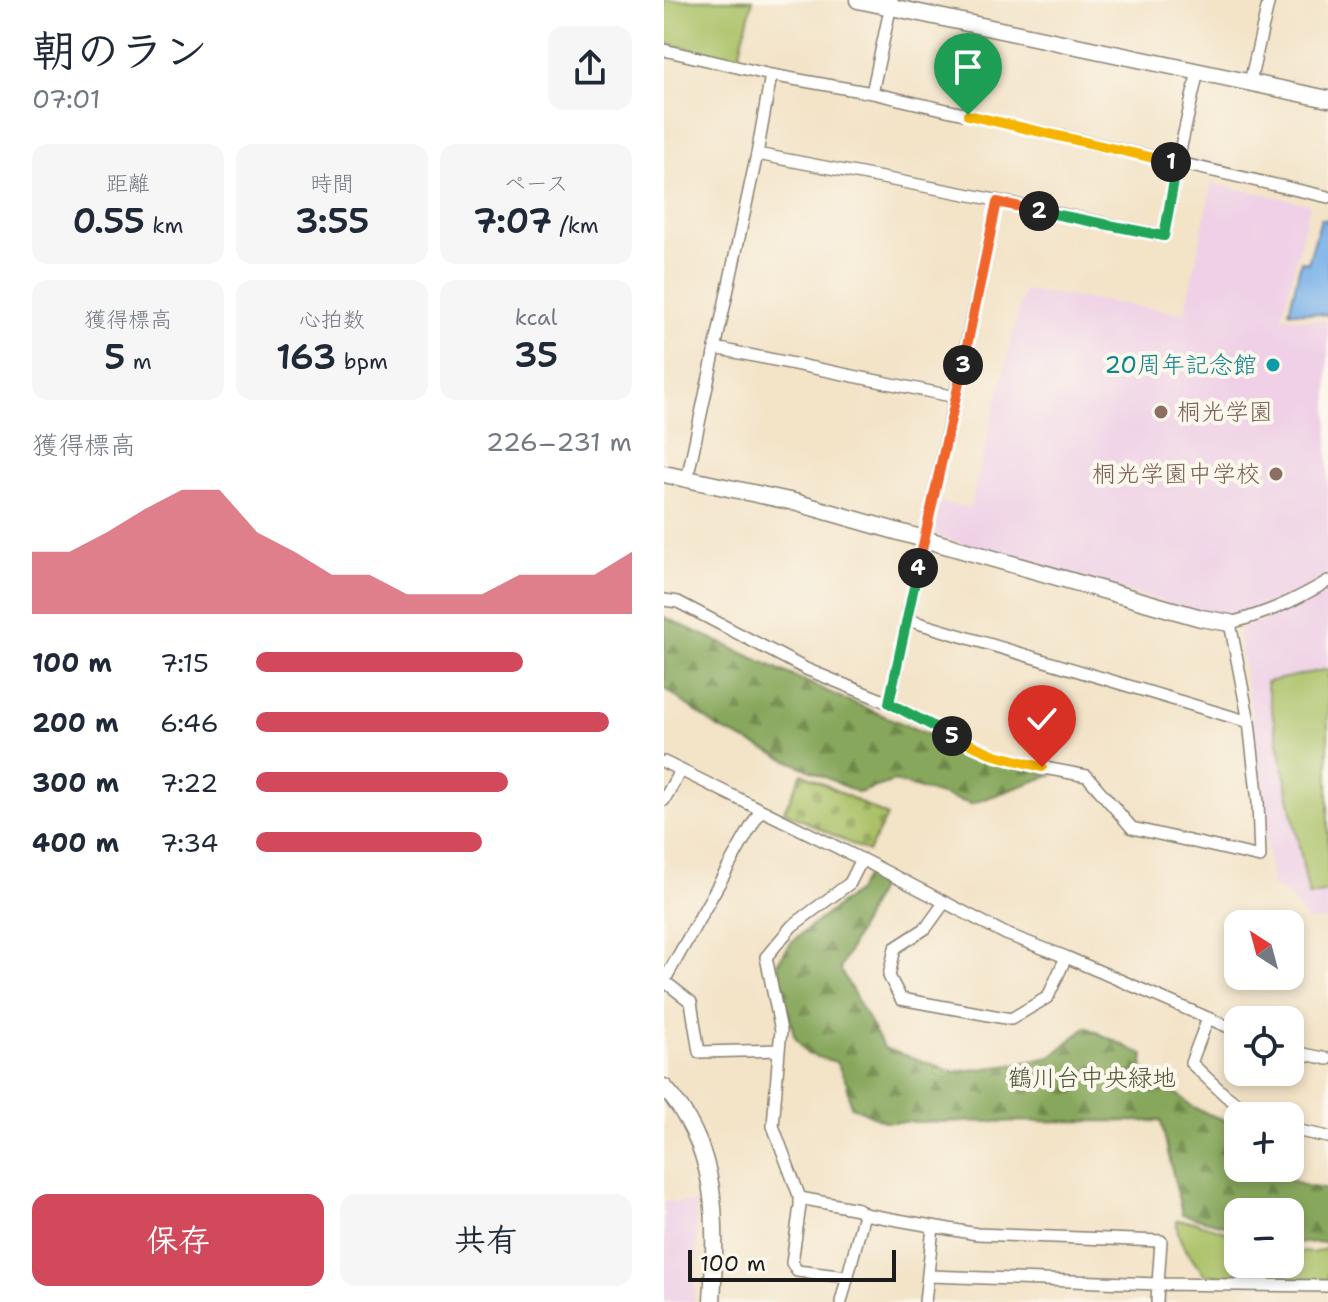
<!DOCTYPE html>
<html lang="ja">
<head>
<meta charset="utf-8">
<style>
  body { margin:0; font-family:"Shantell Sans","Klee One",sans-serif; background:#f6f6f7; color:#1f2937; height:100vh; display:flex; flex-direction:column; font-size:30px; white-space:nowrap }
  * { box-sizing:border-box; margin:0 }
  p { font-size:26px; color:#747a83 }
  .icon { flex:none; width:44px; height:44px; fill:none; stroke:currentColor; stroke-width:2; stroke-linecap:round; stroke-linejoin:round }
  .map { position:relative; flex:1; overflow:hidden }
  .drawer { display:flex; flex-direction:column; background:#fff; width:664px }
  .drawer>* { flex:none }
  .needle { width:52px; rotate:324deg }
  .tools { position:absolute; left:560px; top:910px; display:grid; gap:16px }
  .tools a { display:grid; place-items:center; width:80px; height:80px; border-radius:16px; background:#fff; box-shadow:0 4px 12px #0003; font-size:40px }
  .scale { position:absolute; left:24px; bottom:20px; width:208px; box-sizing:border-box; padding-left:8px; border:4px solid #1c1c1c; border-top:0; font-size:22px; line-height:28px; white-space:nowrap; color:#1c1c1c; -webkit-text-stroke:6px #fbf7ec; paint-order:stroke }
  .pin { position:absolute; display:grid; place-items:center; width:68px; height:68px; color:#fff; margin:-82px -34px; border-radius:50% 50% 50% 0; rotate:-45deg; box-shadow:0 0 8px #0007 }
  .pin .icon { rotate:45deg }
  .km { position:absolute; width:40px; height:40px; margin:-20px; border-radius:50%; background:#222; color:#fff; font-size:22px; line-height:40px; text-align:center }
  .round { display:grid; place-items:center; flex:none; width:84px; height:84px; border-radius:16px; background:#f6f6f7 }
  .overview { display:flex; align-items:center; justify-content:space-between; height:136px; padding:0 32px }
  h1 { font-size:44px; font-weight:600; line-height:60px }
  .metrics { display:grid; grid-template-columns:repeat(3,1fr); gap:12px; height:136px; padding:8px 32px }
  .metrics div { display:grid; align-content:center; border-radius:16px; background:#f6f6f7; text-align:center }
  .metrics b { font-size:34px; font-weight:600 }
  .metrics small { font-size:22px; font-weight:400 }
  .metrics p { font-size:22px }
  .chart { height:224px; padding:16px 32px }
  .chart p { display:flex; justify-content:space-between }
  .chart svg { width:100%; height:144px; margin-top:8px; fill:#d1495b; opacity:.7 }
  .cta { display:flex; gap:16px; margin-top:auto; padding:16px 32px }
  .cta a { flex:1; height:92px; border-radius:16px; background:#d1495b; color:#fff; font-size:32px; font-weight:600; line-height:92px; text-align:center }
  .cta a+a { background:#f6f6f7; color:#1f2937 }
  ul { padding:0 32px; list-style:none; font-size:26px }
  li { display:grid; grid-template-columns:128px 96px 1fr; align-items:center; height:60px }
  li i { height:20px; border-radius:10px; background:#d1495b }
  main { display:flex; flex:1; min-height:0 }
  .map>svg:first-child { display:block }
</style>
</head>
<body>
<main>
<section class="drawer">
<div class="overview"><div><h1>朝のラン</h1><p>07:01</p></div><a class="round"><svg class="icon" aria-label="share" viewBox="0 0 24 24"><path d="M12 15V3M7 8l5-5 5 5M5 13v7h14v-7"/></svg></a></div>
<div class="metrics">
<div><p>距離</p><b>0.55<small> km</small></b></div>
<div><p>時間</p><b>3:55</b></div>
<div><p>ペース</p><b>7:07<small> /km</small></b></div>
</div>
<div class="metrics">
<div><p>獲得標高</p><b>5<small> m</small></b></div>
<div><p>心拍数</p><b>163<small> bpm</small></b></div>
<div><p>kcal</p><b>35</b></div>
</div>
<div class="chart"><p><span>獲得標高</span>226–231 m</p>
<svg viewBox="0 0 160 44" preserveAspectRatio="none"><path d="M0 44V25L10 25L20 19L30 12L40 6L50 6L60 19L70 25L80 32L90 32L100 38L110 38L120 38L130 32L140 32L150 32L160 25V44z"/></svg>
</div>
<ul>
<li><b>100 m</b>7:15<i style="width:71%"></i></li>
<li><b>200 m</b>6:46<i style="width:94%"></i></li>
<li><b>300 m</b>7:22<i style="width:67%"></i></li>
<li><b>400 m</b>7:34<i style="width:60%"></i></li>
</ul>
<div class="cta"><a>保存</a><a>共有</a></div>
</section>
<div class="map">
<svg width="664" height="1302" viewBox="0 0 664 1302">
  <defs>
    <pattern id="forest-firs" width="22" height="20" patternUnits="userSpaceOnUse" patternTransform="scale(2)"><rect width="22" height="20" fill="#87a75b"/><path d="M5 1l3.5 6h-7zM16 11l3.5 6h-7z" fill="#6e874a"/></pattern>
    <pattern id="cemetery-stones" width="16" height="16" patternUnits="userSpaceOnUse" patternTransform="scale(2)"><rect width="16" height="16" fill="#aac166"/><path d="M2 7V4a2 2 0 0 1 4 0v3zM10 15v-3a2 2 0 0 1 4 0v3z" fill="#92a558"/></pattern>
  </defs>
  <rect width="100%" height="100%" fill="#fbf7ec"/>
  <filter id="ink" filterUnits="userSpaceOnUse"><feTurbulence type="fractalNoise" baseFrequency=".0125" numOctaves="2"/><feDisplacementMap in="SourceGraphic" scale="16" xChannelSelector="R" yChannelSelector="G"/><feConvolveMatrix kernelMatrix="1 2 1 2 8 2 1 2 1" color-interpolation-filters="sRGB"/></filter>
  <filter id="wash" filterUnits="userSpaceOnUse"><feTurbulence type="fractalNoise" baseFrequency=".006" numOctaves="4" result="noise"/><feDisplacementMap in="SourceGraphic" scale="32" xChannelSelector="R" yChannelSelector="G"/><feGaussianBlur stdDeviation="1.8" result="paint"/><feColorMatrix in="noise" values="0 0 0 0 0 0 0 0 0 0 0 0 0 0 0 0 0 1.4 0 .05"/><feComposite in="paint" operator="in"/></filter>
  <g filter="url(#wash)">
    <rect width="100%" height="100%" fill="#f3e3c7"/>
    <!-- built -->
    <path fill="#efd0e6" d="M548,183l98,21 -28,113 46,4v254l-34,19 -39,16 -24,4 -20,2 -275,-80 -2,-4 6,-30 30,6 54,-218 161,23z
      M664,590v329l-20,3 -20,-28 -17,-8 -7,-82 -7,-54 -19,-118 4,-4 70,-28z
      M0,1202h32l1,34 -3,66h-30z"/>
    <!-- forest -->
    <path fill="url(#forest-firs)" stroke="#52623c" stroke-width="2" d="M0,617l180,82 145,61 63,15 -81,29 -77,-23 -35,12 -141,-65 -54,-40z
      M202,876l15,8 -41,85 44,79 70,24 57,-7 40,-8 35,-30 58,28 -2,15 13,6 39,32 44,18v42h26l39,17 25,5v52l-38,1v-31h-52v17l-56,-15 -21,-93 -275,1 -35,-16 -4,-23 -11,-21 -29,-8 -13,-19 -17,-72 15,-22 65,-50z"/>
    <!-- cemetery -->
    <path fill="url(#cemetery-stones)" stroke="#636e41" stroke-width="2" d="M138,773l85,43 -19,36 -84,-41z"/>
    <!-- green -->
    <path fill="#aac166" stroke="#636e41" stroke-width="2" d="M0,0h89l-15,59 -74,-16z
      M664,669v223l-19,4 -43,-214z
      M513,1220l18,2 43,13v29h52v-13l22,2 16,-5v32l-123,-5c-12,-17 -30,-33 -28,-55z"/>
    <!-- water -->
    <path fill="#7ab1e9" stroke="#4b6682" stroke-width="2" d="M657,219l7,1v95l-39,-4 12,-50 7,2z"/>
  </g>
  <g filter="url(#ink)">
    <g fill="none" stroke-linecap="round" stroke-linejoin="round">
      <!-- street casing -->
      <g stroke="#888072" stroke-width="14">
        <path id="street" d="M0,50l107,25 101,18 456,104
          M586,82l19,-82
          M208,93l20,-93
          M93,154l224,43 183,39 13,-72 21,-93
          M51,348l241,49
          M23,479l70,-325 14,-79
          M0,600l14,2 128,67 83,34 62,33 44,19 44,12 48,9 45,52 128,29 -2,-55 -9,-80 -19,-99c38,-10 64,-22 98,-42
          M244,620l341,102
          M225,703l108,-501
          M0,762l205,101 137,71 60,23 172,74
          M0,800l16,-29
          M280,903l-18,25 -31,20 -6,28 12,23 110,20 37,-22 18,-40
          M0,981l27,21 8,50 80,-2 -6,76 27,72v8l-8,57 5,8 50,6
          M0,981l96,-170
          M544,1018l-17,45 34,32 28,21
          M115,1050l2,-19 -15,-74 26,-31 58,-43 12,-24
          M626,1051l38,8
          M626,1129l38,8
          M136,1198l58,11 6,5 113,20 184,7 -3,43 -229,-8
          M177,1302l23,-88
          M261,1302l8,-75
          M493,1302l1,-18 170,2"/>
      </g>
      <!-- secondary casing -->
      <g stroke="#888072" stroke-width="19">
        <path id="secondary" d="M194,0l470,99
          M0,474l130,28 407,116 29,5
          M0,1087c57,64 52,135 48,215"/>
      </g>
      <!-- street -->
      <use href="#street" stroke="#fff" stroke-width="11"/>
      <!-- secondary -->
      <use href="#secondary" stroke="#fff" stroke-width="16"/>
    </g>
  </g>
  <g fill="none" stroke-linecap="round" stroke-linejoin="round" filter="url(#ink)">
    <!-- split-1 casing -->
    <g stroke="#fff" stroke-width="16">
      <path id="split-1" d="M304,115l203,47"/>
    </g>
    <!-- split-2 casing -->
    <g stroke="#fff" stroke-width="16">
      <path id="split-2" d="M375,211l125,25 13,-72 -6,-2"/>
    </g>
    <!-- split-3 casing -->
    <g stroke="#fff" stroke-width="16">
      <path id="split-3" d="M299,365l34,-163 42,9"/>
    </g>
    <!-- split-4 casing -->
    <g stroke="#fff" stroke-width="16">
      <path id="split-4" d="M254,568l45,-203"/>
    </g>
    <!-- split-5 casing -->
    <g stroke="#fff" stroke-width="16">
      <path id="split-5" d="M254,568l-29,135 63,33"/>
    </g>
    <!-- split-6 casing -->
    <g stroke="#fff" stroke-width="16">
      <path id="split-6" d="M288,736l43,19 47,12"/>
    </g>
    <!-- split-1 -->
    <use href="#split-1" stroke="#f5b400" stroke-width="10"/>
    <!-- split-2 -->
    <use href="#split-2" stroke="#22a559" stroke-width="10"/>
    <!-- split-3 -->
    <use href="#split-3" stroke="#f0652b" stroke-width="10"/>
    <!-- split-4 -->
    <use href="#split-4" stroke="#f0652b" stroke-width="10"/>
    <!-- split-5 -->
    <use href="#split-5" stroke="#22a559" stroke-width="10"/>
    <!-- split-6 -->
    <use href="#split-6" stroke="#f5b400" stroke-width="10"/>
  </g>
  <!-- markers -->
  <circle fill="#0f9aa8" stroke="#fbf7ec" stroke-width="3" cx="609" cy="365" r="8"/>
  <g fill="#8d6e63" stroke="#fbf7ec" stroke-width="3">
    <circle cx="497" cy="412" r="8"/>
    <circle cx="612" cy="474" r="8"/>
  </g>
  <g text-anchor="middle" dominant-baseline="central" stroke-width="8" stroke-linejoin="round" paint-order="stroke">
    <!-- culture labels -->
    <g font-size="24" fill="#0d838f" stroke="#fbf7ec" text-anchor="end">
      <text x="593" y="365">20周年記念館</text>
    </g>
    <!-- education labels -->
    <g font-size="24" fill="#785e54" stroke="#fbf7ec" text-anchor="start">
      <text x="513" y="412">桐光学園</text>
      <text x="596" y="474" text-anchor="end">桐光学園中学校</text>
    </g>
    <!-- park labels -->
    <g font-size="24" fill="#4e5636" stroke="#fbf7ec">
      <text x="428" y="1078">鶴川台中央緑地</text>
    </g>
  </g>
</svg>
<div class="tools">
<a><svg class="needle" viewBox="-14 -14 28 28"><path d="M0-13l5 13h-10z" fill="#e53935"/><path d="M0 13l5-13h-10z" fill="#747a83"/></svg></a>
<a><svg class="icon" aria-label="locate" viewBox="0 0 24 24"><circle cx="12" cy="12" r="6"/><path d="M12 2v4M12 18v4M2 12h4M18 12h4"/></svg></a>
<a>+</a>
<a>−</a>
</div>
<div class="scale">100 m</div>
<div class="pin" style="left:304px;top:115px;background:#1e9e55"><svg class="icon" aria-label="arrive" viewBox="0 0 24 24"><path d="M6 21V4h12l-3 4 3 4H6"/></svg></div>
<div class="pin" style="left:378px;top:767px;background:#d93025"><svg class="icon" aria-label="check" viewBox="0 0 24 24"><path d="M5 12l5 5 9-10"/></svg></div>
<b class="km" style="left:507px;top:162px">1</b>
<b class="km" style="left:375px;top:211px">2</b>
<b class="km" style="left:299px;top:365px">3</b>
<b class="km" style="left:254px;top:568px">4</b>
<b class="km" style="left:288px;top:736px">5</b>
</div>
</main>
</body>
</html>
